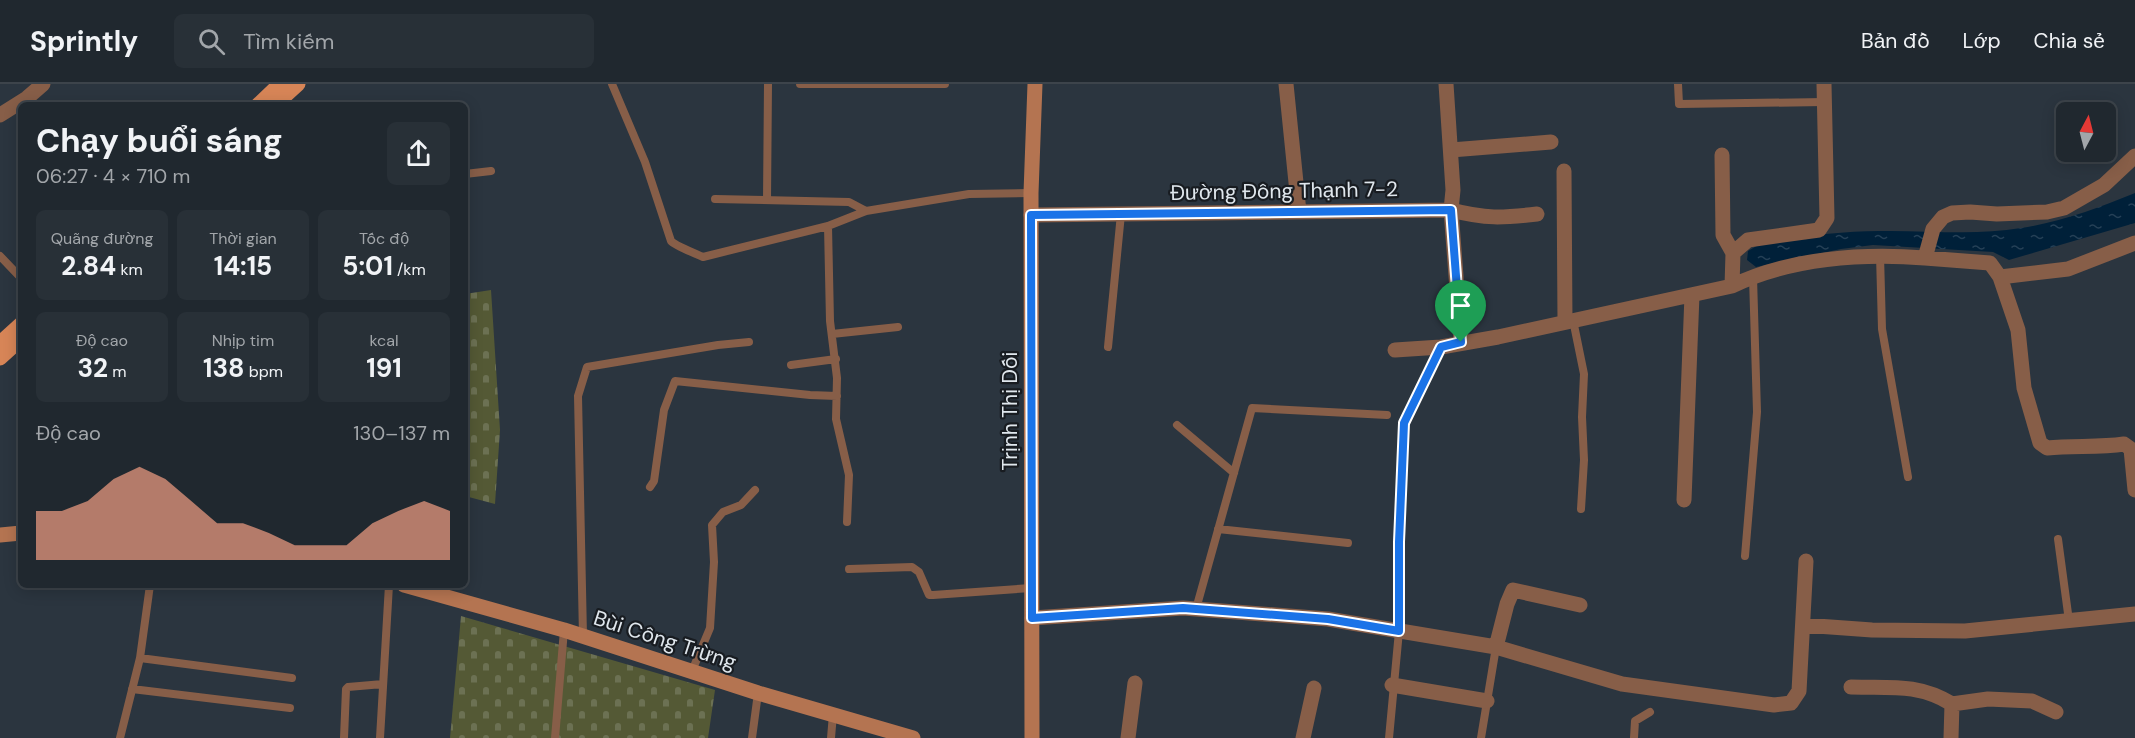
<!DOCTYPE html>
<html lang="vi">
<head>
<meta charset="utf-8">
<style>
  body { margin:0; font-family:"DM Sans",sans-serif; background:#283037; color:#f1f3f6; height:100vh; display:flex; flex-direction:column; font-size:22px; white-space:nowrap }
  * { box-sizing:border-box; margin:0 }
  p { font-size:20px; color:#a2a6aa }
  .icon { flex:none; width:33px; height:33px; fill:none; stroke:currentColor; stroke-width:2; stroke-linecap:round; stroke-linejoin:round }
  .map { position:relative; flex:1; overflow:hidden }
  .details { position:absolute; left:18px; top:18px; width:450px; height:486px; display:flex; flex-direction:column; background:#20282f; border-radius:9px; box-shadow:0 3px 15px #0003,0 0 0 2px #3d444b }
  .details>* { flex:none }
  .needle { width:39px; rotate:7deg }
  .buttons { position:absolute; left:2056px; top:18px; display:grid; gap:12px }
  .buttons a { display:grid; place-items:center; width:60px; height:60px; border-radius:9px; background:#20282f; box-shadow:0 3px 15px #0003,0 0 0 2px #3d444b; font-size:30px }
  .pin { position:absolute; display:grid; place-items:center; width:51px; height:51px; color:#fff; margin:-62px -26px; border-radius:50% 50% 50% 0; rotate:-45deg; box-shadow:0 0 6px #0007 }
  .pin .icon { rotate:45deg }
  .round { display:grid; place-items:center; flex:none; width:63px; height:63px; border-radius:9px; background:#283037 }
  .summary { display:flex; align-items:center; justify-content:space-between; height:102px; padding:0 18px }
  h1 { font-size:33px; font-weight:700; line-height:45px }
  .metrics { display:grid; grid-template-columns:repeat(3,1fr); gap:9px; height:102px; padding:6px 18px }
  .metrics div { display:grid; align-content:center; border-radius:9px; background:#283037; text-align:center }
  .metrics b { font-size:26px; font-weight:700 }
  .metrics small { font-size:16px; font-weight:400 }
  .metrics p { font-size:16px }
  .chart { height:168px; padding:12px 18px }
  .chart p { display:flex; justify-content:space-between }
  .chart svg { width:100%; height:108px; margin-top:6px; fill:#f39f83; opacity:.7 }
  header { display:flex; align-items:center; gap:36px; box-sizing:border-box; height:84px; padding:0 30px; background:#20282f; border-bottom:2px solid #3d444b }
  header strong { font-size:28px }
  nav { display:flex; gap:33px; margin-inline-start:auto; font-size:21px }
  .search { width:420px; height:54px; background:#283037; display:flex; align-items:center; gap:15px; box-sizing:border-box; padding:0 21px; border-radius:9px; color:#a2a6aa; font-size:22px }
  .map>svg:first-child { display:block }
</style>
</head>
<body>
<header>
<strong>Sprintly</strong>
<div class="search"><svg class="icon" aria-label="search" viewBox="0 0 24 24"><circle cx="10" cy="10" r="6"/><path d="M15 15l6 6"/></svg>Tìm kiếm</div>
<nav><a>Bản đồ</a><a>Lớp</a><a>Chia sẻ</a></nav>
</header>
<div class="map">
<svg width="2135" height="654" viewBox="0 0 2135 654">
  <defs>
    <pattern id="cemetery-stones" width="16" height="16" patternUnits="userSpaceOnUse" patternTransform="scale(1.5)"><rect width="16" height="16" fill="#545935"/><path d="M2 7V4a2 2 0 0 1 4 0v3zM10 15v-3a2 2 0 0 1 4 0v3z" fill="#6c7153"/></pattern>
    <pattern id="water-ripples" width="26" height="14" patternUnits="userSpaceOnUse" patternTransform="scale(1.5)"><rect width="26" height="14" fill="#002039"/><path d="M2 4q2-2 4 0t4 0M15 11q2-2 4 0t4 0" fill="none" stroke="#254056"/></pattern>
  </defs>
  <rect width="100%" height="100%" fill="#2b353f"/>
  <!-- cemetery -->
  <path fill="url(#cemetery-stones)" d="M491,206l9,140 -5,74 -30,-8v-202z
    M461,532l254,74 -7,48h-258z"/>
  <!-- water -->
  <path fill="url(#water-ripples)" d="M2135,109v30l-126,37 -16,-8 -120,-7 -32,4 -85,18 -9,-7 1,-9 12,-7c40,-7 79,-13 119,-13 48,-1 95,5 142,-3 40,-6 77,-20 114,-35z"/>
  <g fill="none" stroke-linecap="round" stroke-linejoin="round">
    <!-- lane -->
    <path stroke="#875e48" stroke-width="8" d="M612,0l33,78 26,79c3,4 25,13 32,16l125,-31 38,-15 103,-17 62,-1
      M800,0h145
      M1678,0l1,20 145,-2
      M465,90l26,-3
      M715,115l134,3 17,9
      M767,116l1,-116
      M828,142l2,95 7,57 -1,41 13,56 -2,47
      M1880,171l2,74 26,148
      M0,172l21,22
      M1573,236l11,54 -2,43 2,43 -3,49
      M832,250l66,-7
      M1108,263l13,-133
      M791,281l45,-6
      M1177,341l57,48
      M650,403l4,-6 10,-71 11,-29 135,14 27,1
      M1218,445l130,14
      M2058,455l11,82
      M1745,472l12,-144 -4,-135
      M849,485l63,-2 7,5 10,23h4l98,-7
      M1196,525l56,-201 135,7
      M583,552l-5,-240 9,-29 131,-22 31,-3
      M140,574l152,20
      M692,587l18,-43 4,-66 -2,-37 11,-13 18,-7 14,-15
      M132,605l158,19
      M120,654l20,-80 10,-73
      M344,654l2,-49 2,-2 35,-3
      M380,654l9,-153
      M555,654l9,-108
      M752,654l6,-45
      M831,654l2,-24
      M1389,654l10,-107v-89l5,-119 37,-75
      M1481,654l15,-91
      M1634,654l1,-17 15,-9"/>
    <!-- street -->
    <path stroke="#875e48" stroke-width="15" d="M1286,0l13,128
      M1446,0l7,106 -2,20 10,132
      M0,31l27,-17 16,-14
      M1451,66l100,-8
      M1722,71l1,80 10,18
      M1564,87l1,151
      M1031,131l420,-5c35,9 51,8 86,4
      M1925,174l65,5 10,14 18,53 6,58 16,55 7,5c26,-3 51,0 77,-4l7,5 4,41
      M2000,193l68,-8 67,-26
      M1732,202l1,-33 15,-13 71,-10 8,-12 -3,-134
      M1395,266l46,-3 57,-10 234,-51c58,-28 130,-33 193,-28l8,-29 10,-12 9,-4 18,-1 27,2 50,-2 17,-4 40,-23 31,-29
      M1684,416l8,-205
      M1032,534l151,-10 145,11 168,28 126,37 152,21 17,-2 8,-12 7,-130
      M1803,541l69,5 93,1 170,-17
      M1496,563l11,-43 6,-14 67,15
      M1392,601l95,16
      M1851,603c38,1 67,-4 101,17
      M1128,654l7,-55
      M1303,654l11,-50
      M1951,654l1,-34 36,-5 44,2 24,11"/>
    <!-- secondary -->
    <path stroke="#b47451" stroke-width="15" d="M0,451l21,-2
      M404,501l160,45 194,63 155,45
      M1032,654l-1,-545 4,-109"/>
    <!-- primary -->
    <path stroke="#d78557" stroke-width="15" d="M258,21l22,-21
      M275,21l23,-21
      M0,259l21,-19
      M0,274l21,-19"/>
  </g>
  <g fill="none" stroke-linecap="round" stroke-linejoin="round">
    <!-- route casing -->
    <g stroke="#fff" stroke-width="12">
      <path id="route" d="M1451,126l10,132 -20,5 -37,76 -5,119v89l-71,-12 -145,-11 -151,10 -1,-403z"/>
    </g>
    <!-- route -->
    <use href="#route" stroke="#1a73e8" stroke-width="8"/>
  </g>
  <g text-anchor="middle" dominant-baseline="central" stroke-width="4.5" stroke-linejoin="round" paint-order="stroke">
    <!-- street labels -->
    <g font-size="21" fill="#e0e7ed" stroke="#181c21">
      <text transform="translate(1284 107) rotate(-1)">Đường Đông Thạnh 7-2</text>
      <text transform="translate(1010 327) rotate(-90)">Trịnh Thị Dối</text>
      <text transform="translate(665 556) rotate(18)">Bùi Công Trừng</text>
    </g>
  </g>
</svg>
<div class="buttons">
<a><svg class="needle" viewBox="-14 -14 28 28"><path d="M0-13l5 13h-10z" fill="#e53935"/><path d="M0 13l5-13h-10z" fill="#a2a6aa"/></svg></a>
</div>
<div class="pin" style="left:1461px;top:258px;background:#1e9e55"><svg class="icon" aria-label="arrive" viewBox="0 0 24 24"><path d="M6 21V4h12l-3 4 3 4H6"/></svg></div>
<section class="details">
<div class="summary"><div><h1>Chạy buổi sáng</h1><p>06:27 · 4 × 710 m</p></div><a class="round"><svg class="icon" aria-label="share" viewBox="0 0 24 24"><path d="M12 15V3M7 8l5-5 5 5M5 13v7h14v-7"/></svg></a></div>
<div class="metrics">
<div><p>Quãng đường</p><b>2.84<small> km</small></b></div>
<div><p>Thời gian</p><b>14:15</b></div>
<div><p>Tốc độ</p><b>5:01<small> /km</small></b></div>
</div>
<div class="metrics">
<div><p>Độ cao</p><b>32<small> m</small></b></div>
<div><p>Nhịp tim</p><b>138<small> bpm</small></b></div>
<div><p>kcal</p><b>191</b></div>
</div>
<div class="chart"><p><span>Độ cao</span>130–137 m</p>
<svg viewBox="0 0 160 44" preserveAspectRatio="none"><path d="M0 44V24L10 24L20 20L30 11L40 6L50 11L60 20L70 29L80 29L90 33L100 38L110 38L120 38L130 29L140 24L150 20L160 24V44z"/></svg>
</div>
</section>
</div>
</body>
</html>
